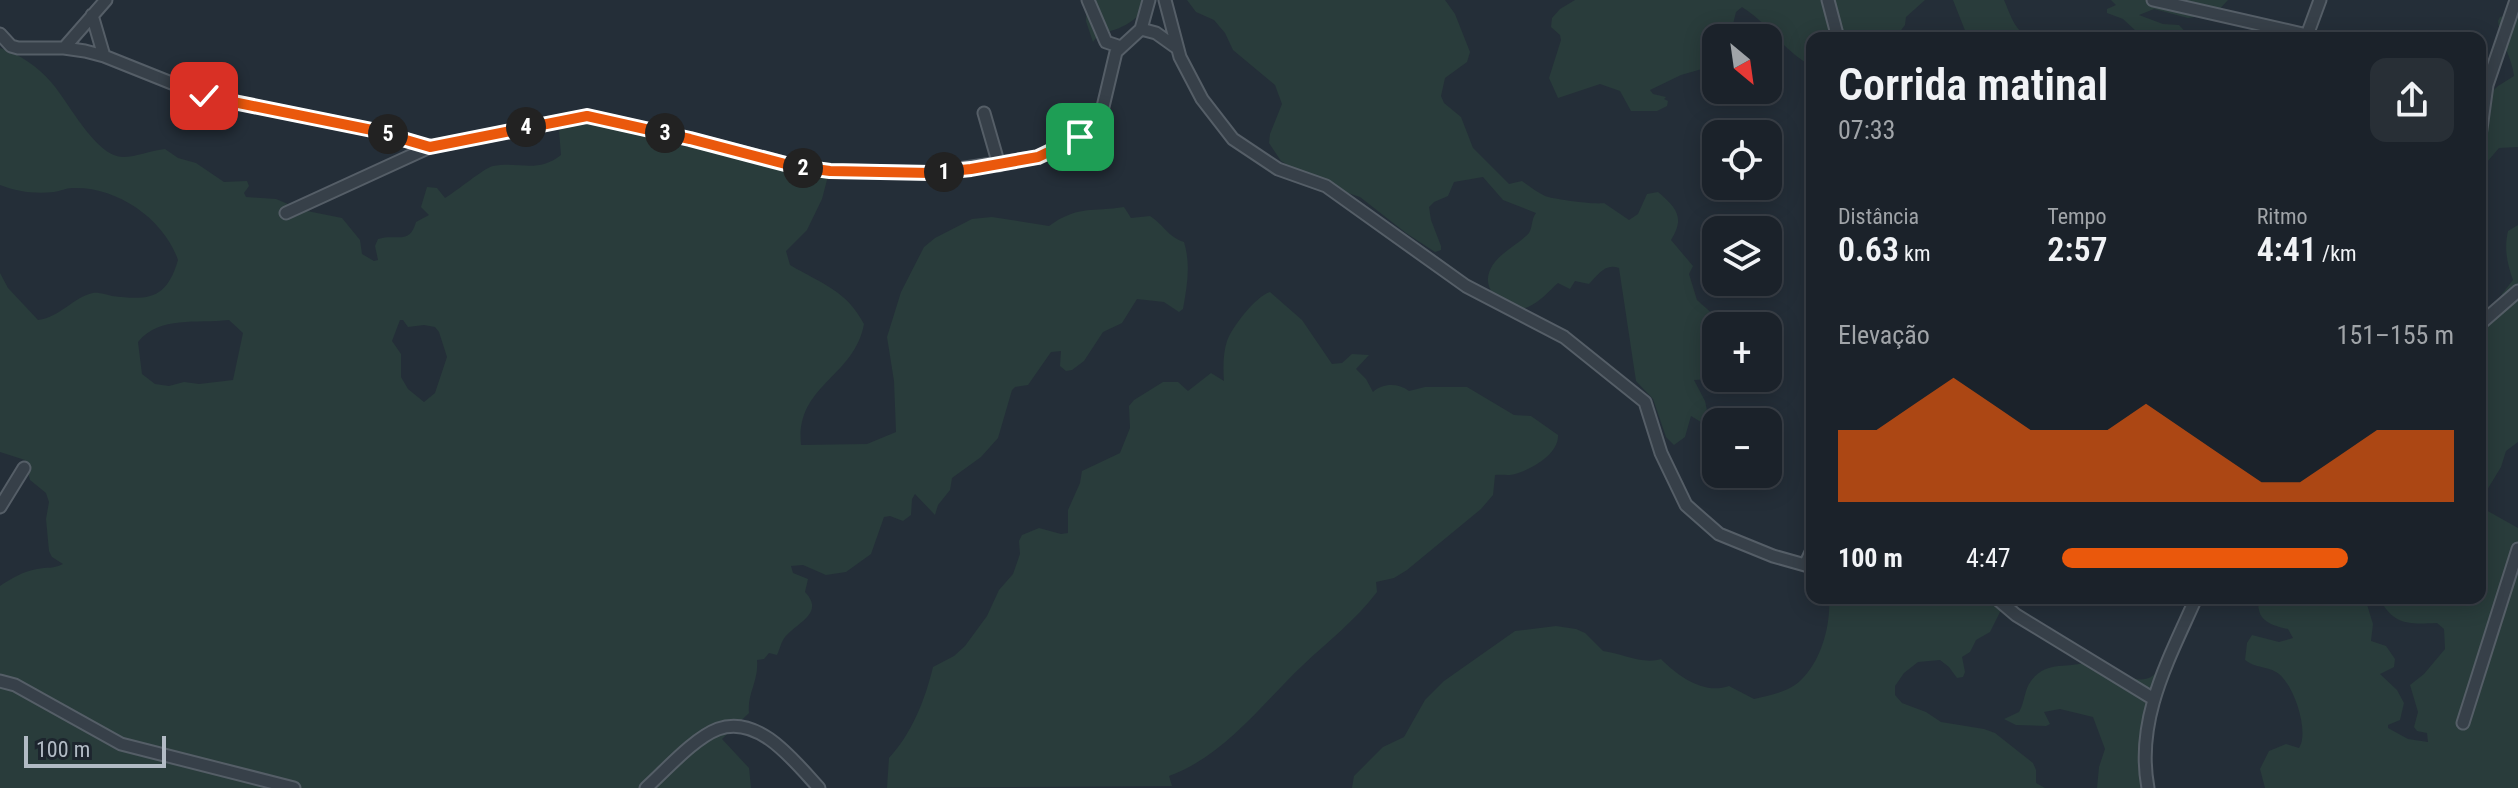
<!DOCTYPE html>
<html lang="pt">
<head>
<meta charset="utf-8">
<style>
  body { margin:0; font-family:"Roboto Condensed",sans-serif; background:#282f36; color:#f1f3f6; height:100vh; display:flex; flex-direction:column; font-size:30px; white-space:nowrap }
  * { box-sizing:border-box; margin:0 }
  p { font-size:26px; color:#a0a4a8 }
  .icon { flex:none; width:44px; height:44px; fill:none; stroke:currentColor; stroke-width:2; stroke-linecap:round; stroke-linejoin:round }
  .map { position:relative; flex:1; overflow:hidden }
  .panel { position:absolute; left:1806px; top:32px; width:680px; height:572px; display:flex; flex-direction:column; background:#1b222a; border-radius:16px; box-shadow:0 4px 20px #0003,0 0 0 2px #393f47 }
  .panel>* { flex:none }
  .needle { width:52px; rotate:151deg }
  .buttons { position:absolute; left:1702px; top:24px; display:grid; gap:16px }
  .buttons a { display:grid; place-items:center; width:80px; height:80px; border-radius:16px; background:#1b222a; box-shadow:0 4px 20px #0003,0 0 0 2px #393f47; font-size:40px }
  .scale { position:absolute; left:24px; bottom:20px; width:142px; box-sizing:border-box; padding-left:8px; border:4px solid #b2bbc5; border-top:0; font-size:22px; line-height:28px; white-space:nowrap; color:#b2bbc5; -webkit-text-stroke:6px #1d252e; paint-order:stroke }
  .pin { position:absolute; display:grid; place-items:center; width:68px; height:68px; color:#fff; margin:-34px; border-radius:16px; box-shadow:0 4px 12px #0006 }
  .km { position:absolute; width:40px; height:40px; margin:-20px; border-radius:50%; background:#222; color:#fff; font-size:22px; line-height:40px; text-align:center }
  .round { display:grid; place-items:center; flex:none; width:84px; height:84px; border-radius:16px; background:#282f36 }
  .head { display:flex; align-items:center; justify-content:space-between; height:136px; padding:0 32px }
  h1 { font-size:44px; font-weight:600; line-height:60px }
  .metrics { display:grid; grid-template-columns:repeat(3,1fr); gap:12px; height:136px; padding:8px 32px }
  .metrics div { display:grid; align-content:center }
  .metrics b { font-size:34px; font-weight:600 }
  .metrics small { font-size:22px; font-weight:400 }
  .metrics p { font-size:22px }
  .chart { height:224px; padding:16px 32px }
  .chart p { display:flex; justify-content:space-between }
  .chart svg { width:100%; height:144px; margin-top:8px; fill:#ea580c; opacity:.7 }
  ul { padding:0 32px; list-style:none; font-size:26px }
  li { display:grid; grid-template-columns:128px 96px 1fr; align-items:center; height:60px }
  li i { height:20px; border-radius:10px; background:#ea580c }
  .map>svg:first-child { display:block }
</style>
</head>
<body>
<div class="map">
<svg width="2518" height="788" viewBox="0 0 2518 788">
  <rect width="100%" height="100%" fill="#242e38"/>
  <!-- green -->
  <path fill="#293c3b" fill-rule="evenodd" d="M1087,0h64c-14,21 -28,29 -52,34l-6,8 -7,-21z
    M1187,0h258l10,14 15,38 -3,10 -22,16 -4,18 3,7 17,14 12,31 36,36 13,-3c7,5 15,11 23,15 7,3 51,9 59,7l25,17 9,-6 9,-20 11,-2c19,16 27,26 13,48l22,26 -4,8 8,26 29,26h-10v52h12l-34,2 11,21 3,14 -7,7 -10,-6 -6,21 -11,8 -8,-8 -13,-38 -17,-18 -17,-113c-14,-5 -21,7 -30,16l-14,-3 -5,8 -12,-6c-9,8 -18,19 -30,24 -18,7 -46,-14 -39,-34 6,-19 27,-26 40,-40 4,-7 2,-13 7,-20l-33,-13 -20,-23 -29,5 -6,14 -14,6 -5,5 2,13 10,26v4l-6,2 -29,-19 -46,-36 -42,-14 -37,-22 -12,-18 1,-9 12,-30 -7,-19 -42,-35 -8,-17 -11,-13 -18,-8z
    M1575,0h350l-19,17 -1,8 -10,13h-83v28c-31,-16 -41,-41 -70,-59l-6,5 -3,12 -12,8 8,6h-13v27l-35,10 -31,15 3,4 13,3 -2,2 4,2 -1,5 -10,5h-26l-11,-20 -20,-7 -42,14 -9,-20 12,-38 -1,-5 -9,-8 1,-9 8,-9z
    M1953,0h51c7,16 12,35 30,38h-34l-22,-6 -12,1z
    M2111,0h117l-13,14 -27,4 -34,-9 -15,6 24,9 16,1 12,13h-54v-6l-14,-13 -16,-6v-4l9,-4z
    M2510,0h8v147l-19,1 -12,14 -7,-11v-47l18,-18 16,-10c-2,-19 -14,-35 -16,-55l2,-4 12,-3z
    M0,48c20,6 38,19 51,34 17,19 45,75 72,75 13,0 29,-7 42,-8l13,9 18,5 28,19 23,-1 2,5 -5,7 2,4 30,2 26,11 40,8 18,22 2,14 12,7 4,-1 -3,-14 3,-7c19,-6 31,7 38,-17l13,-7 -8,-8 6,-20 10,1 8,10c12,-7 39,-30 48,-32 26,-5 44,8 68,-11l-2,-24c47,-33 47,-15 93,3 11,4 21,4 30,12l110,15 36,15 -6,23 -15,31 -21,21 4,14c32,19 56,25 74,59 -10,54 -69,61 -63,121l66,-1 29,-12 -2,-51 -7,-44 14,-45 23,-45 11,-9 37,-19 20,-2 57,9c29,-21 44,-14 75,-19l7,11 19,-2c14,9 18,21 34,26 7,23 3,44 -1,67l-4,3 -15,-10 -27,-3 -15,24 -19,9 -19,29 -12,9 -6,1 -6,-5 1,-15 -10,1 -23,33 -13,2 -3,3 -14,48 -17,19 -29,21 -2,12 -12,15 -3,10 -20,-21 -3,5 -1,16 -8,6 -13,-5 -6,1 -13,37 -25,18 -20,3 -23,-10 -12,1 2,7 15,6 -3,13c20,21 -7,30 -20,45 -4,5 -5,12 -8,18l-8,-2 -5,6 -7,1c2,21 -10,33 -8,53l-27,26 27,29 2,20h-751v-202c12,-8 22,-14 37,-17 10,-2 17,0 26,-5l-11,-7 -3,-6 -3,-32 3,-17 -3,-9 -16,-13 -5,-20 -25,-8v-179l8,15 30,32c23,-3 35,-23 55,-27 6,-1 14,2 19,3 38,5 55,2 66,-36 -14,-41 -61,-74 -106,-72 -6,0 -11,3 -18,4 -19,2 -36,0 -54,-7zM229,320l14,13 -10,47 -34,4 -15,-2 -15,4 -14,-2 -13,-10 -4,-32c22,-27 59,-18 91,-22zM400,320h3l5,7 16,-2 11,2 4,5 8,25 -12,36 -11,9 -16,-13 -7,-12v-23l-9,-13z
    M2518,225v217l-12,9 -5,16 -17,28 2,15 32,18v260h-253l-5,-19 9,-18 17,-7 13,4c11,-16 -6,-67 -23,-76 -10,-6 -21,-4 -31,-12l2,-17 5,-8 27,7 14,-4 -5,-9c-18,-4 -33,-9 -29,-31h106l8,26 -2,17 15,5 9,13 -1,8 -14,7 17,16 7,13 -4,17 -12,5v3l20,11 20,3 -1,-9 -10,-2 -3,-4 4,-15 -8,-27 14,-11 21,-25 -1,-20 -7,-6c-28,1 -43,3 -58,-25h101v-297l4,14 10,-2 8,-19 11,-14c-6,-17 -9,-31 -5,-49z
    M1270,292l32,28 30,44 10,-1 10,-9 17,1 -13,14 10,10 7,13c10,-9 25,-9 36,-1l16,-4h42l47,28 17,1 27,19c1,19 -26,34 -43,39 -7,2 -13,0 -20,1l-2,20 -12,14 -74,61 -13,8 -18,4 1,10c-22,29 -50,50 -75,74 -41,39 -78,90 -133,110l3,10 -285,2 2,-30c23,-25 36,-58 44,-91l21,-11 11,-10 22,-30 12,-26 14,-16 7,-20 -1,-13 3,-6 17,-7 22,6 7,-1v-23l12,-27 2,-12 38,-18 10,-25 -1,-22 5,-6 29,-18h15l10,9 23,-18 13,8c-1,-12 -1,-28 3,-40 5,-14 29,-45 43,-49z
    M1829,598h168l10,9 -7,5 -10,20 -14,8 -6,12 -8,5 3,15 -2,5 -6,1 -8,-11 -9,-7 -22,2 -14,11 -9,13v9l7,8 24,9 15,10 43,7 11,4 38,30 3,7v13l9,5h-693l2,-12 29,-29 21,-10 21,-37 19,-19 71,-50 41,-5 20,3 9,4 18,18c18,2 40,14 58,8 17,17 43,36 68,27l25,13c16,-4 35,-7 47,-19 20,-19 30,-55 28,-82z
    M2175,646l-20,62 -5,80h-53l2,-21 6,-18 -12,-32 -33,-8 -16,3 6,12 -4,2 -30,-1 -12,-6 15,-7c6,-10 5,-22 12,-31 16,-22 37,-11 58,-20 16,6 46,25 62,16 10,-6 17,-21 24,-31z"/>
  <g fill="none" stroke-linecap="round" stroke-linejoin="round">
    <!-- minor casing -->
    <g stroke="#555e67" stroke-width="15">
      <path id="minor" d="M1088,0l18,42 15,5
        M1165,0l15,57 22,42 31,40 45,30 48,17 140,100 98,51 81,65 16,51 25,52 33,29 54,22 39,11
        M1828,0l10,38
        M2153,0l154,35
        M92,15l12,41
        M1141,29l15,4 21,15
        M1141,29l8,-29
        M0,34l11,12 7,2h46l21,3 19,5 100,40 168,34 58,17 157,-31 103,23 121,31 120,3 107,-16 42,-20 13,-11 9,-15 14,-59 25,-23
        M2306,38l14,-38
        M64,48l42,-48
        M984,113l15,52
        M2480,136l7,-51 29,-85
        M1071,142l-5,-13 8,-9
        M286,213l144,-66
        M2480,324l38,-33
        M0,507l24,-39
        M1805,565l7,-15
        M1996,598l20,17 136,83
        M0,681l15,4 106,59 173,44
        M2463,723l55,-174
        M646,788c19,-17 48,-50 72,-59 41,-15 77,33 101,59
        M2148,788c-13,-69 21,-129 48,-190"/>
    </g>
    <!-- minor -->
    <use href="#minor" stroke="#374049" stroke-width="11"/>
  </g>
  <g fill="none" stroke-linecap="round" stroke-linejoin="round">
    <!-- route casing -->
    <g stroke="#fff" stroke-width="16">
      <path id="route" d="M204,96l168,34 58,17 157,-31 103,23 103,27 37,5 101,2 40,-4 67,-12 42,-20"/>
    </g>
    <!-- route -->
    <use href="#route" stroke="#ea580c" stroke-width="10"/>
  </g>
</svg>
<div class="buttons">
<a><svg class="needle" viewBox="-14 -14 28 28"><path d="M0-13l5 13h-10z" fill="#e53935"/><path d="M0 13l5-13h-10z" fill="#a0a4a8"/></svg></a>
<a><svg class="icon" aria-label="locate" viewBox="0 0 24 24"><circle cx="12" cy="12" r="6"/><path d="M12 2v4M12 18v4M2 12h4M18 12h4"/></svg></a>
<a><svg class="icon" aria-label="layers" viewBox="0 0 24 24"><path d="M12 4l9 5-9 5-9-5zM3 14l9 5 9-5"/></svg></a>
<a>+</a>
<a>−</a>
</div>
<div class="scale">100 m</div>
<div class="pin" style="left:1080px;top:137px;background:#1e9e55"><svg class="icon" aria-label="arrive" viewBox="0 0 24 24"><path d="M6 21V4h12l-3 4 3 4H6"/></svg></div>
<div class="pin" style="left:204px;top:96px;background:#d93025"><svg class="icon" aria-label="check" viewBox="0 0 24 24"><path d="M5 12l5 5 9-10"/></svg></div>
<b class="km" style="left:944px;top:172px">1</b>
<b class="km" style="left:803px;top:168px">2</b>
<b class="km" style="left:665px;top:133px">3</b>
<b class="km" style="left:526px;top:127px">4</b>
<b class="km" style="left:388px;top:134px">5</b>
<section class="panel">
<div class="head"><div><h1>Corrida matinal</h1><p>07:33</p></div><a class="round"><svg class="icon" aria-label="share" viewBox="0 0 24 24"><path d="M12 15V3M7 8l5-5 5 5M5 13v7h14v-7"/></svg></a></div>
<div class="metrics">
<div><p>Distância</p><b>0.63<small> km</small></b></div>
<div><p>Tempo</p><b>2:57</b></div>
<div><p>Ritmo</p><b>4:41<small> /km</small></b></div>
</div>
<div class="chart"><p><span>Elevação</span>151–155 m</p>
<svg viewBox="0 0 160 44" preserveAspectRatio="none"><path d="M0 44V22L10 22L20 14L30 6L40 14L50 22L60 22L70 22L80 14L90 22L100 30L110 38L120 38L130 30L140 22L150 22L160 22V44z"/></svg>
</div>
<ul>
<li><b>100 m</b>4:47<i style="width:73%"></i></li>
</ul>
</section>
</div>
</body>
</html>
